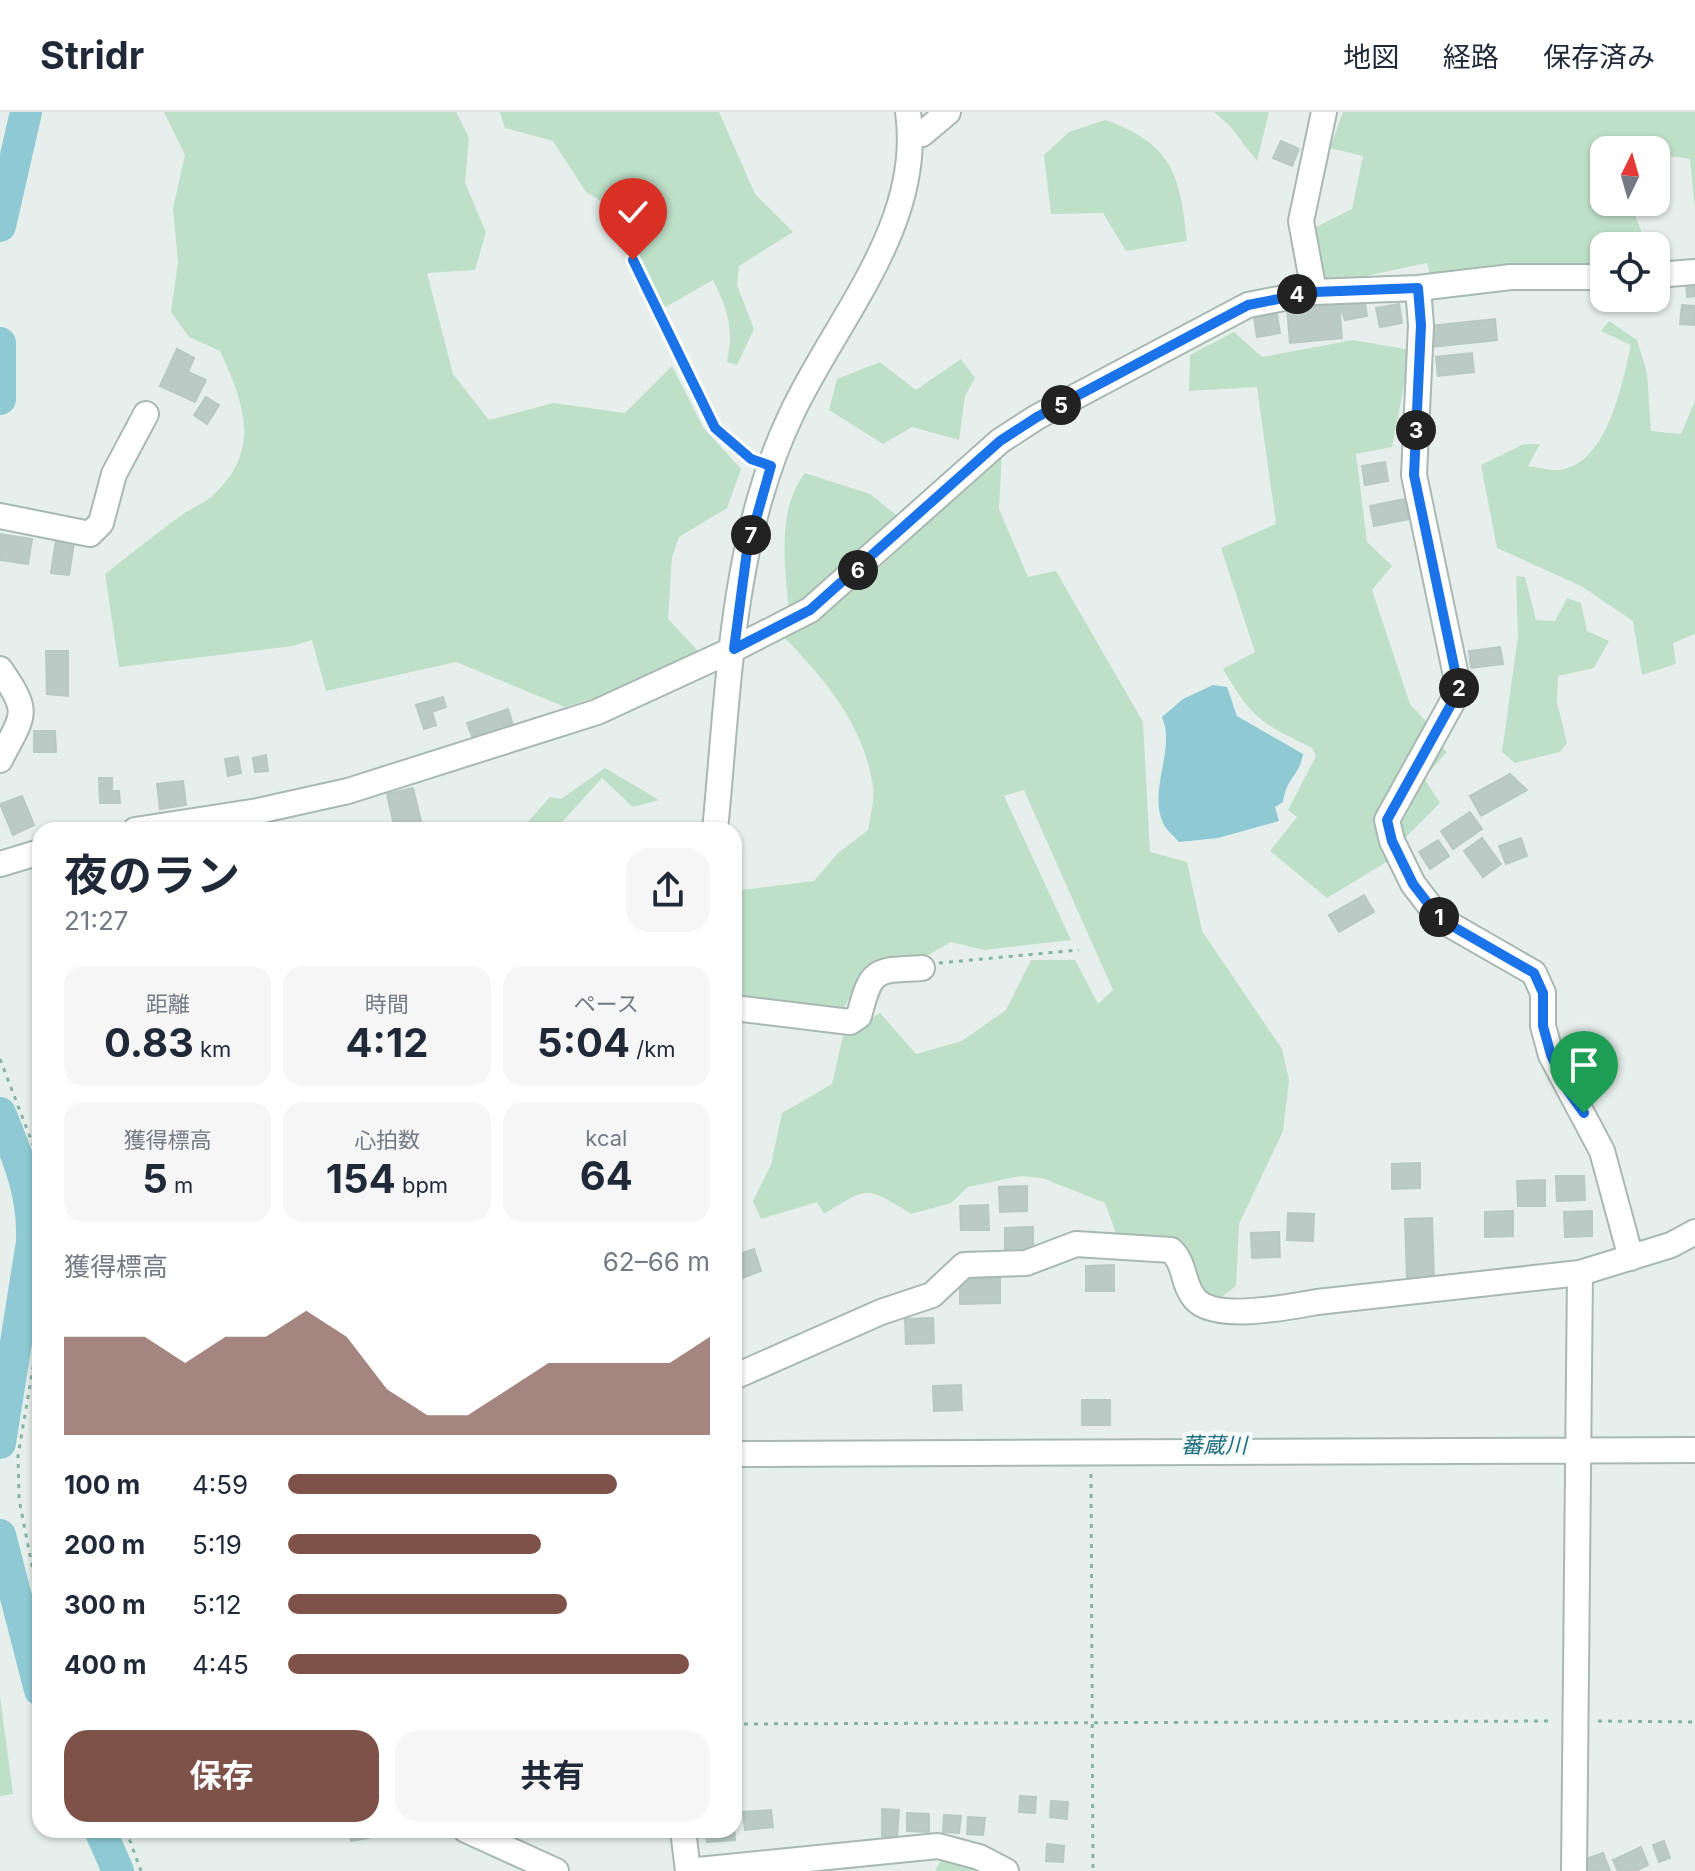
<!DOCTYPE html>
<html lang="ja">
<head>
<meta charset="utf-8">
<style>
  body { margin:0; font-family:Inter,"Noto Sans JP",sans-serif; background:#f6f6f7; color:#1f2937; height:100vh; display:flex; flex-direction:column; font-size:30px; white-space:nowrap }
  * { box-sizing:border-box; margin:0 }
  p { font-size:26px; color:#747a83 }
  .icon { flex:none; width:44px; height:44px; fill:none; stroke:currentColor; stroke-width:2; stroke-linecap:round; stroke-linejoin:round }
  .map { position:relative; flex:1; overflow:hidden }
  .details { position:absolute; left:32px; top:710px; width:710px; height:1016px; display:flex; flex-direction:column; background:#fff; border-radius:24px; box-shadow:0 2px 6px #0004 }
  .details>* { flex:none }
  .needle { width:52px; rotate:5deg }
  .tools { position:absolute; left:1590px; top:24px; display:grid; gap:16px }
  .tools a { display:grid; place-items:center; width:80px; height:80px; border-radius:16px; background:#fff; box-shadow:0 2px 6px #0004; font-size:40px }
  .pin { position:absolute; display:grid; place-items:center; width:68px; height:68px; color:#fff; margin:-82px -34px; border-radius:50% 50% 50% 0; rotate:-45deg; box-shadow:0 0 8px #0007 }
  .pin .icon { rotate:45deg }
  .km { position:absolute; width:40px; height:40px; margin:-20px; border-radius:50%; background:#222; color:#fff; font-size:22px; line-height:40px; text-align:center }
  .round { display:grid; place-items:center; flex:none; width:84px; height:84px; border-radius:24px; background:#f6f6f7 }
  .summary { display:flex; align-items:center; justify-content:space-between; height:136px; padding:0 32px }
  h1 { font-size:44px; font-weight:700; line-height:60px }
  .figures { display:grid; grid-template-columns:repeat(3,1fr); gap:12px; height:136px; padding:8px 32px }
  .figures div { display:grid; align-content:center; border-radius:20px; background:#f6f6f7; text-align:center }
  .figures b { font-size:40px; font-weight:700 }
  .figures small { font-size:22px; font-weight:400 }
  .figures p { font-size:22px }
  .chart { height:224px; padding:16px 32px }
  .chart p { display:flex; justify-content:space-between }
  .chart svg { width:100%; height:144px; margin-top:8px; fill:#7f5249; opacity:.7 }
  .cta { display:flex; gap:16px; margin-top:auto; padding:16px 32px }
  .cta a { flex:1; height:92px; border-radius:24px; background:#7f5249; color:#fff; font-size:32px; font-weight:700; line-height:92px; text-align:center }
  .cta a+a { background:#f6f6f7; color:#1f2937 }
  ul { padding:0 32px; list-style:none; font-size:26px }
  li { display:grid; grid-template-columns:128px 96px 1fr; align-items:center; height:60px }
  li i { height:20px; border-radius:10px; background:#7f5249 }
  header { display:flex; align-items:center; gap:48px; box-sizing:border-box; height:112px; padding:0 40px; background:#fff; border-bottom:2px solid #e0e1e3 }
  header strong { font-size:38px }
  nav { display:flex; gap:44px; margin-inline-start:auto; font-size:28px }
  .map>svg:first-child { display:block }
</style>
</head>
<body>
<header>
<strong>Stridr</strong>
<nav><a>地図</a><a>経路</a><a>保存済み</a></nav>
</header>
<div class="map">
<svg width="1695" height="1759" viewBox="0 0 1695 1759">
  <rect width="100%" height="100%" fill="#e6efeb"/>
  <!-- green -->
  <path fill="#bfe0c8" d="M164,0h292l13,26 -4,45 21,49 -11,38 -48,3 26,101 36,46 64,-17 72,10 47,-47 31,61 38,42 -14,39 -48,29 -7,20 -4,62 31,33 -76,37 -58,18 -109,-45 -130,29 -14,-51 -19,6 -174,21 -14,-93c25,-19 49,-39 74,-57 10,-8 22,-12 32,-20 51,-45 34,-92 9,-146l-31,-14 -18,-25 7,-50 -5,-54 12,-53z
    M500,0h219l36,82 38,38 -54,34 -2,19 17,44 -17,36 -10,-3c7,-34 1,-52 -14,-82l-49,28 -46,-96 -32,-20 -33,-51 -48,-13z
    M1214,0h55l-12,49 -28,-36z
    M1343,0h352v97l-5,-50 -34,-5v-4h-52v52h26l17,44h-43v23l-173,10 -4,-16 -71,15 -35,3 -9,-52 40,-20 11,-53 -33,-8z
    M1105,8c68,24 75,55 82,121l-61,10 -23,-38 -52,1 -7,-59 25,-23z
    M1609,209l28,19 10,33 4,58 30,3 14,-33v233l-22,9 3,21 -34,11 -9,-54 -52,-35 -84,-38 -16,-83 43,-21h16l-12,22c9,1 22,5 32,4 48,-7 62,-86 71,-125l-30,-14z
    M1234,220l28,25 91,-17 58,10 -19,97 -36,7 11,88 25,24 -20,24 38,114 23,25 -51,91 11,38 -66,40 -57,-47 27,-34 -9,-7 28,-54 -4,-8c-52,-26 -59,-28 -89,-79l32,-17 -34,-104 55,-24 -19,-137 -68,4 1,-36z
    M961,247l14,19 -10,18 -6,44 -47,-13 -29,17 -54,-34 8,-31 43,-17 36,28z
    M1002,341l-3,56 29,68 28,-6 87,151 7,130 37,10 15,69 80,118 7,31 -6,51 -44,93 -3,62 -22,17 -16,-17 -25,-46 -57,-7 -11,-30 -63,-25 -21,-2 -53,11 -17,16 -40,11c-45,-28 -42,-28 -87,0l-7,-12 -56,17 -8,-18 18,-36 11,-52 50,-29 11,-48 37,-23 36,41 46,-13 44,-31 25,-50h44l23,44 15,-14 -89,-200 -20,6 67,144 -87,10 -33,-8 -28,16 -56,10 -26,45 -107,-16v-106l80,-10 23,-27 31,-24c2,-13 7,-30 5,-43 -9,-62 -47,-106 -88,-149 38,-23 71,-48 104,-79 38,-36 68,-80 113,-106z
    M805,361l65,21 34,27 -115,91c-4,-45 -13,-102 16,-139z
    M1516,464l9,1 11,43 19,1 12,-23 14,5 6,28 22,10 -15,27 -36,8 -1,26 10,41 -7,9 -45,11 -13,-11 16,-116z
    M1436,629l11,11 -23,26 16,25 -37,37 -12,-21z
    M605,656l54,32 -26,7 -31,-29 -47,52h-31v-4l26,-29 11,2z
    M0,1584l13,98 -13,2z
    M944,1744l41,15h-50z"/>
  <!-- water -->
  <path fill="#8ec9d4" d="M1213,573l14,2 10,29 66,38c-4,23 -16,22 -20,48l-8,5 4,14 -61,17 -39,4c-4,-5 -14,-13 -16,-19 -15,-34 13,-74 -1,-106l21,-18z"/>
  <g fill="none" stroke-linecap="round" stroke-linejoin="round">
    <!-- river -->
    <path stroke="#8ec9d4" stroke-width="32" d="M0,114l26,-114
      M0,231v56
      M0,1001c18,45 34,80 32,129l-32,201
      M0,1423l40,155
      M100,1718l18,41"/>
  </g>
  <!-- building -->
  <path fill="#bbcac4" stroke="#b8c9c2" stroke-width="2" d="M1281,29l18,8 -7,17 -19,-8z
    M1686,167h9v17l-8,1z
    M1364,185l3,19 -22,4 -6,-16z
    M1339,192l3,34 -52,5 -3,-34z
    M1399,192l3,19 -22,4 -4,-19z
    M1682,193l13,1v19l-15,-1z
    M1277,202l3,19 -23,4 -3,-19z
    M1495,207l2,21 -65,7 -2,-21z
    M177,237l17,9 -6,14 18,8 -11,22 -35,-16z
    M1472,241l2,19 -36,4 -2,-19z
    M206,285l13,8 -12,19 -13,-9z
    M1385,350l3,19 -23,4 -3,-19z
    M1405,387l4,20 -35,7 -4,-20z
    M0,422l32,5 -4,25 -28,-4z
    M56,428l18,3 -5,32 -18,-2z
    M1500,535l3,17 -32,4 -2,-17z
    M46,539h22v45l-21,-2z
    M443,585l3,10 -14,5 4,13 -12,4 -8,-24z
    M508,597l5,16 -40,14 -6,-16z
    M34,619h21l1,21h-22z
    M266,643l2,16 -13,1 -2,-14z
    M238,645l3,16 -13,3 -3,-17z
    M1510,662l17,16 -46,26 -11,-20z
    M99,666h13v13h7l1,12h-20z
    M183,669l3,24 -26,4 -3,-25z
    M413,676l10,42h-28l-8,-36z
    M22,684l12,29 -21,10 -13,-31z
    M1470,700l12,17 -29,20 -12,-18z
    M1482,726l19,26 -18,13 -19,-26z
    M1521,726l6,18 -21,8 -7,-18z
    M1438,728l11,16 -19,13 -11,-17z
    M1364,783l10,17 -35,20 -10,-17z
    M1420,1051v25l-28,1v-25z
    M1556,1064h28l1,24 -28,1z
    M1545,1068v26h-27l-1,-25z
    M1027,1074v25l-27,1 -1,-25z
    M988,1093l1,25h-28l-1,-24z
    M1513,1099v25l-28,1v-25z
    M1592,1099v25l-27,1 -1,-25z
    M1288,1101l26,1 -1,27 -26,-1z
    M1432,1106l2,59 -27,1 -2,-59z
    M1033,1115v25h-28v-24z
    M1279,1120l1,25 -28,1 -1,-25z
    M754,1137l7,22 -27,10v-25z
    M1114,1153v26h-28v-25z
    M1000,1166v25l-40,1v-25z
    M933,1206l1,25 -28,1 -1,-25z
    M961,1273l1,25 -28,1 -1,-25z
    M1082,1288h28v25h-28z
    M1020,1684l16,1 -1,16 -16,-1z
    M1051,1689l17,1 -1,17 -17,-2z
    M882,1697l17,1 -2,27 -15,-1z
    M771,1698l2,17 -28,3 -2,-18z
    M907,1701l22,1v18l-22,-1z
    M944,1703l17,1 -2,17 -16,-1z
    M968,1705l17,1 -2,17 -16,-1z
    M734,1713l1,15 -28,2 -1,-12h28z
    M349,1718h19l1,8 -18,3z
    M1664,1729l6,17 -11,4 -6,-17z
    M1047,1732l17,2 -1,16 -17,-1z
    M1641,1735l7,18 -12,6h-18l-5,-11z
    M1603,1741l7,18h-23l-4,-11z"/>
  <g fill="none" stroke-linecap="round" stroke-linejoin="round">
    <!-- minor casing -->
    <g stroke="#a8b8b2" stroke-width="28">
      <path id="minor" d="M912,23l10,-1 26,-22
        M1656,163l39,-3
        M1418,176l3,37 -7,150 45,215 -72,130 5,21 21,43 27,35 94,54 9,20v33l8,29 51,96 29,107
        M1314,180l-13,-71 23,-109
        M0,404l90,18 11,-11 13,-49 32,-60
        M0,557c31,45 24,44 0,91
        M135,718l123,-19 90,-20 249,-79 137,-63 76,-39 190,-169 37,-24 211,-112 66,-13 104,-4 93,-11h93
        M715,718c11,-109 14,-226 45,-332 8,-28 19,-58 32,-85 45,-95 132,-189 116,-301
        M0,752l40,-12
        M734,896l116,14 9,-6c12,-47 15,-46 63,-48
        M734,1265l147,-65 51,-17 32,-30 62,-2 50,-19 95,6c15,14 11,34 24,49 20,23 95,8 122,3l263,-29 91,-28 24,-13
        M734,1342l961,-4
        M466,1718l90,41
        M683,1718l5,41
        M688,1759l250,-25 41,11 27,14
        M1574,1759l6,-598"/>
    </g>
    <!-- path -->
    <path stroke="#86b3a5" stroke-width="3" stroke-dasharray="4 6" stroke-linecap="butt" d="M609,107l24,41 82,168 35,29
      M939,851l140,-13
      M0,947l40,104
      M40,1214l-22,130 1,43 21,108
      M1091,1362l2,397
      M1598,1609l97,1
      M734,1612l820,-3
      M126,1718l15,41"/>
    <!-- minor -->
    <use href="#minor" stroke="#fff" stroke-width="24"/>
  </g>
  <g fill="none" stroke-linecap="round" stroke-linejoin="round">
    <!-- route casing -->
    <g stroke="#fff" stroke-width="16">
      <path id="route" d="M633,148l82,168 36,31 20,7 -24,85 -13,98 76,-39 190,-169 37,-24 211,-112 66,-13 104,-4 3,37 -7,150 45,215 -72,130 5,21 21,43 27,35 94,54 9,20v33l8,29 15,33 18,25"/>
    </g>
    <!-- route -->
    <use href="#route" stroke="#1a73e8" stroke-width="10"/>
  </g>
  <g text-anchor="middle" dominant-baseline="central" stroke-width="8" stroke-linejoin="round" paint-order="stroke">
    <!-- water labels -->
    <g font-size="22" font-style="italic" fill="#1c6f80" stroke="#f7fbf9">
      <text x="1214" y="1333">蕃蔵川</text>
    </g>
  </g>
</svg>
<div class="tools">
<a><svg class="needle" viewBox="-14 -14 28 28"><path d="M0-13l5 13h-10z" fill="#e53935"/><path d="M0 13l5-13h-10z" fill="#747a83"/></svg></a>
<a><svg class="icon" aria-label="locate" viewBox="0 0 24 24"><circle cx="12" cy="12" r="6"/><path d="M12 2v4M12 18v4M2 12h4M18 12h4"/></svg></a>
</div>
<div class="pin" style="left:1584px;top:1001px;background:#1e9e55"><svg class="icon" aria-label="arrive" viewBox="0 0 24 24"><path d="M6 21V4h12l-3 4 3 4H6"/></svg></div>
<div class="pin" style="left:633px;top:148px;background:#d93025"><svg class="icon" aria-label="check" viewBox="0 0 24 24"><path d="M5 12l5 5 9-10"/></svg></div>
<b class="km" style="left:1439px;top:805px">1</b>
<b class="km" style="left:1459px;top:576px">2</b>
<b class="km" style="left:1416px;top:318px">3</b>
<b class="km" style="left:1297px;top:182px">4</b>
<b class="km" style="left:1061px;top:293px">5</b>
<b class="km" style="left:858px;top:458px">6</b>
<b class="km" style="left:751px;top:423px">7</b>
<section class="details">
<div class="summary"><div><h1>夜のラン</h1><p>21:27</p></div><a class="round"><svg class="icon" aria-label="share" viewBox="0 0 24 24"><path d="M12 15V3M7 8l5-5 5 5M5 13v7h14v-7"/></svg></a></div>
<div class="figures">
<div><p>距離</p><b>0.83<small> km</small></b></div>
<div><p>時間</p><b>4:12</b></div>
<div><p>ペース</p><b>5:04<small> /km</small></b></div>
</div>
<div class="figures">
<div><p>獲得標高</p><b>5<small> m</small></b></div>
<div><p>心拍数</p><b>154<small> bpm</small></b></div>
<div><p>kcal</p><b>64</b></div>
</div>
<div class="chart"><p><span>獲得標高</span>62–66 m</p>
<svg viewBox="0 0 160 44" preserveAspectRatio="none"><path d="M0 44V14L10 14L20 14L30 22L40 14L50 14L60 6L70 14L80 30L90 38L100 38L110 30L120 22L130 22L140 22L150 22L160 14V44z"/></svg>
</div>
<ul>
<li><b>100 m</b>4:59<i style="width:78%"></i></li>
<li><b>200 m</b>5:19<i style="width:60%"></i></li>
<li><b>300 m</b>5:12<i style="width:66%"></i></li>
<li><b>400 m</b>4:45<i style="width:95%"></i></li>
</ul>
<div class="cta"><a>保存</a><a>共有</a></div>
</section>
</div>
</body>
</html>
